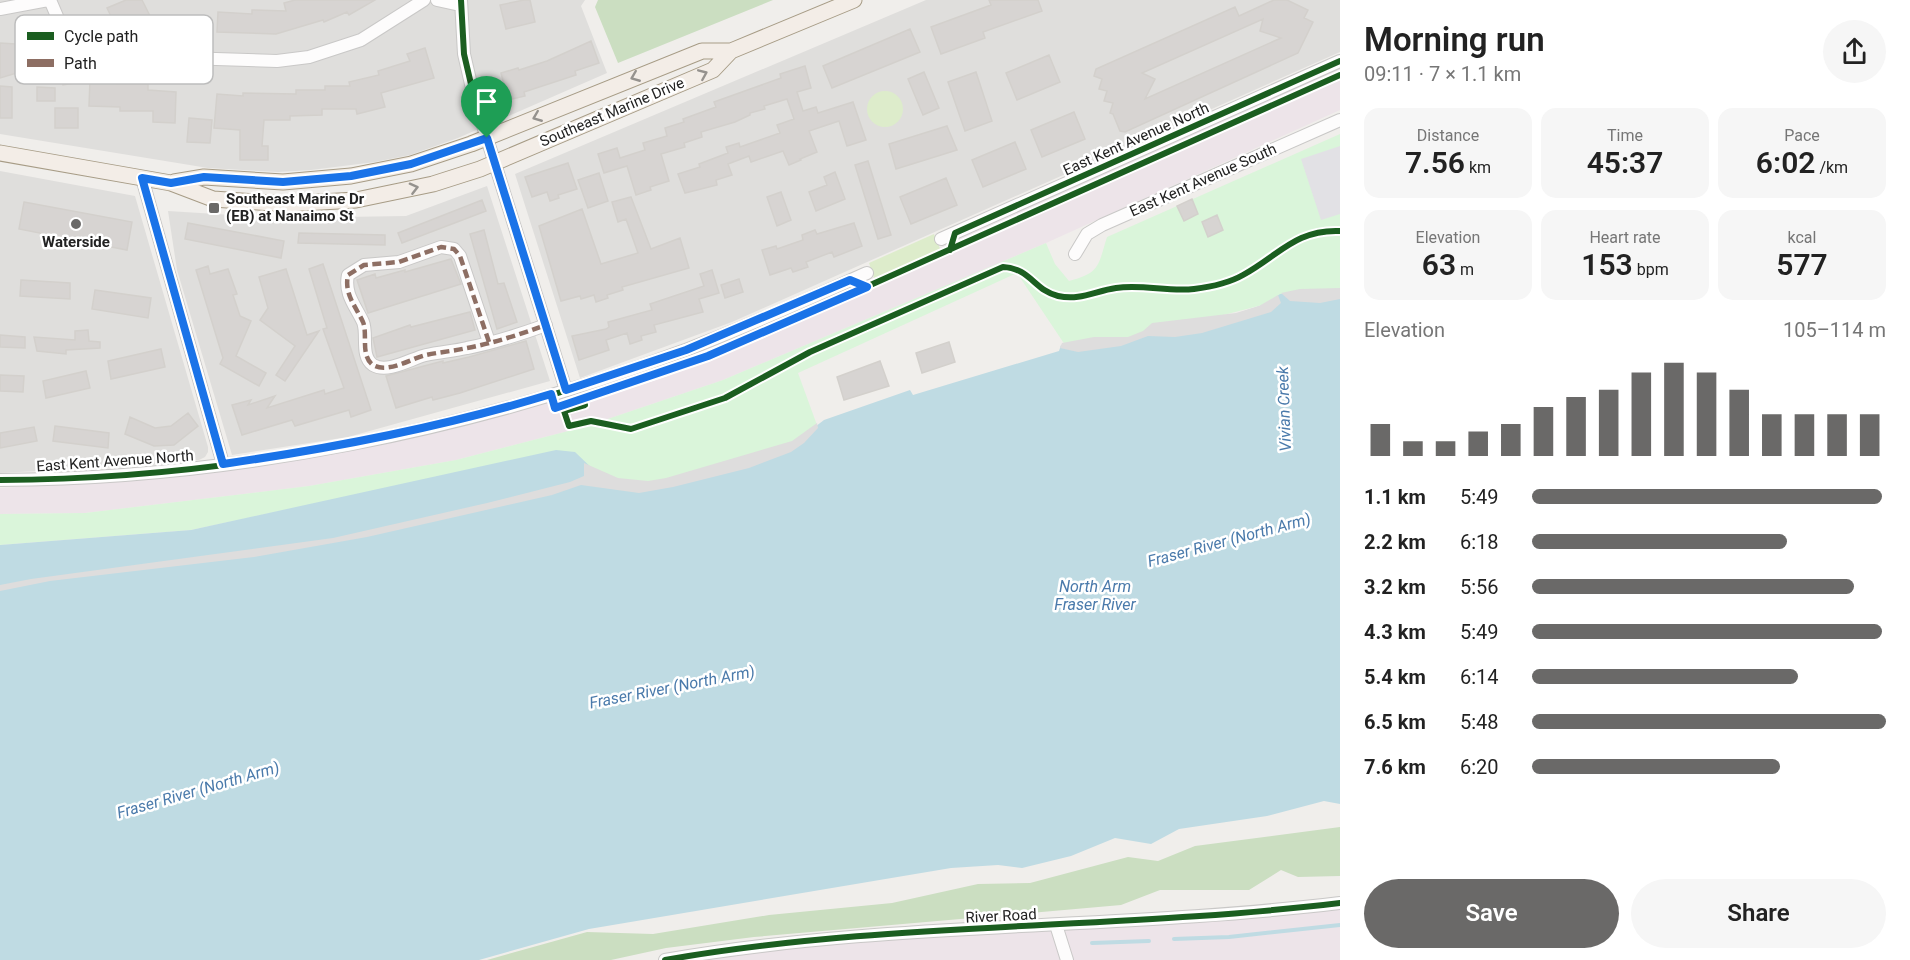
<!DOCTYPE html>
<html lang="en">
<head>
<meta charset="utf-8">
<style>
  body { margin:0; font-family:Roboto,sans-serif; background:#f6f6f6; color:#222; height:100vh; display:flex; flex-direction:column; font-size:22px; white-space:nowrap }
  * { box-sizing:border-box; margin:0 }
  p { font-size:20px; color:#767676 }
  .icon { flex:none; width:33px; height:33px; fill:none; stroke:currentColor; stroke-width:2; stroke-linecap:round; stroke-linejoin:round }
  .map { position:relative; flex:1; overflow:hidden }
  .panel { display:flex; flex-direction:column; background:#fff; width:570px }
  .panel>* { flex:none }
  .pin { position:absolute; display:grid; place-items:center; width:51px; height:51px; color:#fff; margin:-62px -26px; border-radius:50% 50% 50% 0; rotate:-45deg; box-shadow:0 0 6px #0007 }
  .pin .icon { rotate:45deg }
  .round { display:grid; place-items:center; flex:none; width:63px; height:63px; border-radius:32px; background:#f6f6f6 }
  .summary { display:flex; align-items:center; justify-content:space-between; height:102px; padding:0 24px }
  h1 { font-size:33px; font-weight:600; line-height:45px }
  .stats { display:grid; grid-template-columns:repeat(3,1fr); gap:9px; height:102px; padding:6px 24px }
  .stats div { display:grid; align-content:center; border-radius:15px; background:#f6f6f6; text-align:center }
  .stats b { font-size:30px; font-weight:600 }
  .stats small { font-size:16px; font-weight:400 }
  .stats p { font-size:16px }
  .chart { height:168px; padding:12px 24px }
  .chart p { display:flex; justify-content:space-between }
  .chart svg { width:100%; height:108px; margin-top:6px; stroke:#6a6968; stroke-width:6 }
  .action { display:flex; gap:12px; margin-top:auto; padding:12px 24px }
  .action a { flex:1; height:69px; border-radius:36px; background:#6a6968; color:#fff; font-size:24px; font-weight:600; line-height:69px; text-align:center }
  .action a+a { background:#f6f6f6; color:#222 }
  ul { padding:0 24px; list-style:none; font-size:20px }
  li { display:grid; grid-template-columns:96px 72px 1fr; align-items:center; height:45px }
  li i { height:15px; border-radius:8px; background:#6a6968 }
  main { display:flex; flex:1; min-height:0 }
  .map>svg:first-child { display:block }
</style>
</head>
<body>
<main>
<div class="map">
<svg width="1340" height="960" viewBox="0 0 1340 960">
  <rect width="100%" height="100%" fill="#f0eeeb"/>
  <!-- residential -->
  <path fill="#dfdedc" d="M0,0h585l-4,6 26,67 -149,65 -48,17 -35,7 -64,8 -33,2 -70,-4 -208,-34z
    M926,0h414v52l-608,270 -152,56 -65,-204z
    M0,171l135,25 73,251v5l-3,5 -6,3 -48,5 -151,8z
    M487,186l63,195 -202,56 -116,18 -55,-185 -9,-59 112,7 126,-2z"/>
  <!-- industrial -->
  <path fill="#ede4e9" d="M1340,68v42l-294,133 -323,137 -139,47 -128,33 -147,26 -224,27 -85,1v-26l160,-9 123,-16 112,-21 74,-17 134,-39 112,-40 68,-28z
    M1340,903v57h-675l41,-7z"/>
  <!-- grass -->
  <path fill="#ddeccb" d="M867 109a18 18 0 1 1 36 0a18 18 0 1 1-36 0Z
    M934,234l7,17 -66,30 -6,-18z"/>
  <!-- forest -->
  <path fill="#cbdec1" d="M598,0h175l-155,63 -23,-56z
    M1340,827v49l-42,1 -17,-7 -32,20h-89l-39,15 -367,32 -88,11 -55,12h-124l100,-28 66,2 116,-19 123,-12 86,-19 52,-1 98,-26 30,4 37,-15z"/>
  <!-- park -->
  <path fill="#daf5da" d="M1340,134v156l-74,14 -127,33 -74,8 -48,-72 -219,100 19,52 -23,18 -127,36 -31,5 -332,22 -113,24 -191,15v-31l85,-1 224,-27 147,-26 128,-33 139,-47 323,-137 9,21 14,17c31,-8 29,-15 38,-44z"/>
  <!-- plaza -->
  <path fill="#e2e1e5" d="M1340,146v68l-19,6 -20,-61z"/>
  <!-- water -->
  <path fill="#bfdbe3" d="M1340,290v514l-16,-3 -57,15 -88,13 -28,15 -36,-6 -44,18 -49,12 -24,-3 -47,3 -362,61 -110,31h-479v-415l191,-15 365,-80 19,2 23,22 38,10 31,-5 127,-36 30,-23 86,-30 3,5 146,-44 2,-6 78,-8 96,-23 31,-10 14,-10z"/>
  <!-- pier -->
  <path fill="#dedddd" d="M1340,288v11l-20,4 -30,-2 -9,-8 19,-4z
    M1278,295l3,8 -10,9 -69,21 -27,4 -27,-1 -27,10 -43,6 -18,-4 2,-5 32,-6h34l15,-6 9,-8 84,-10 23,-7z
    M817,423l1,5 -14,15 -13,9 -42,16 -76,19 -34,6 -58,-8 -29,10 -185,42 -113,20 -204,24 -50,10v-6l31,-6 302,-41 154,-35 83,-21 14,-6v-13l34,15 30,3 18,-3 126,-37z"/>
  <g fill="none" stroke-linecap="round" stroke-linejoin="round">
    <!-- stream -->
    <path stroke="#bfdbe3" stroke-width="4" d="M1174,939l55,-2 111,-12
      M1092,943l57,-2"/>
  </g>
  <!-- building -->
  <path fill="#d7d4d2" stroke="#d3d0cc" stroke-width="1.5" fill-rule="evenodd" d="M126,0h16l8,16 -32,15 -11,-23z
    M295,0h80l-26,15 -2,-3 -23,10 -1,-2 -47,14 -59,-2 1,-20 34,2v-4l34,1 -2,-8z
    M524,0h6l5,22 -29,7 -6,-24z
    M989,0h49l4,11 -59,21 2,6 -44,16 -10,-27 60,-22z
    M1274,0h13l21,10 -4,8 9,4 -15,31 -173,79 -5,-1 -7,-17 -3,-1 3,-10 -9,-2 3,-10 -8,-2 3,-10 -8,-3 2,-7 139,-62 4,9zM1263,19l-3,12 21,7 -136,61 10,-20 -13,-6z
    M910,29l10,23 -88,36 -9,-22z
    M42,36l8,27 -50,15v-35l16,1z
    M591,41l8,22 -24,8 1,4 -52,17 1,4 -17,4 -7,-27 17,-5 1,2 28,-9z
    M425,48l9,30 -53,15 4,14 -28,7 -1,-5h-34v6l-32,1v4h-26l-2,26h6v14h-28v-30l-26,-2 3,-34 26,2v-3l53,1v-4h29v-4h25l-1,-4 30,-7 -1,-4 32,-10 -3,-7z
    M1049,55l11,27 -43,18 -11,-27z
    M805,66l6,22 -14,4 6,19 13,-4 2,6 35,-11 13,38 -19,6 -8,-25 -30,10 8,21 -17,7 1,1 -12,5 -6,-14 -32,11 -2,-6 -21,8 4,11 -16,5 1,5 -32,8 -7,-19 22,-7 -1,-3 29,-11 -2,-6 13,-4 1,4 40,-14 -3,-8 17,-6 -7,-20 -23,7 1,3 -15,4v2l-15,7 -34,10 1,5 -18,6 1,4 -24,7 8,27 -19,6 1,3 -15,5 -9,-29 -23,7 -6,-19 19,-6 3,10 25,-8 -2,-7 24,-7 -2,-8 19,-6 -1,-3 33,-12 -2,-5 67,-24 -1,-4z
    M73,68l2,15 -12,2 -2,-15z
    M924,72l15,36 -16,7 -15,-36z
    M976,72l16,49 -27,10 -17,-49z
    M90,80l27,1v3h31v6l28,2 -1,31 -22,-1v-11h-33v-4l-31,-1z
    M0,86l12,1v31h-12z
    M37,87l18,1v13h-18z
    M55,108h23v20h-23z
    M1074,112l11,27 -43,18 -11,-27z
    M189,118l23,2 -2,23 -23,-1z
    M947,126l10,24 -61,19 -7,-25z
    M1015,142l11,27 -43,18 -11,-27z
    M868,161l23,74 -13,4 -23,-74z
    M568,163l9,26 -19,6 1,3 -9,3 -3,-9 -15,5 -7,-20z
    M835,172l10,27 -29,12 -7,-19 18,-7 -3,-8z
    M599,173l9,28 -20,7 -10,-28z
    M946,178l11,27 -46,19 -11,-27z
    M781,192l10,28 -14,6 -10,-29z
    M631,197l20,52 29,-11 9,30 -67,19 1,3 -16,5 1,3 -12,4 -2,-7 -13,4 -1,-3 -19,5 -22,-75 43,-17 19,55 37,-11 -12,-34 -8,3 -6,-20z
    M1192,199l6,15 -14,7 -7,-15z
    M482,200l4,11 -84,32 -4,-10z
    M24,202l108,20 -5,28 -108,-21z
    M1217,215l6,15 -15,7 -6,-15z
    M188,223l96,18 -3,17 -96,-19z
    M854,223l8,23 -28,11 -2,-5 -26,10 2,5 -15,5 -2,-4 -21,7 -8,-25 14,-4 1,3 26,-9 -1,-5 13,-5 2,4z
    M484,230l14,54 6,-1 13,39 -20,7 -27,-95z
    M299,233l86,2v10l-87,-2z
    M451,259l10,25 -93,29 -11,-33 18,-6 1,4 29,-8v2z
    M323,264l48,146 -20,7 -2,-7 -54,16 -3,-6 -50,15 -10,-30 19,-5 -3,5 27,-9 -8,12 57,-18 1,4 19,-6 -21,-59 4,-1 -18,-59z
    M208,266l2,8 18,-5 9,25 -4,1 7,21 11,5 -15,35 30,17 -7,13 -39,-22 3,-6 -27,-88z
    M286,269l21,66 12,-4 -34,50 -9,-6 19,-29 -35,-26 8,-12 -9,-31z
    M712,270l7,23 -20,6 4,13 -49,13 2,7 -15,4 1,4 -12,4 -3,-11 -21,7 3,10 -30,10 -7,-24 34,-7 3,-2 -1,-5 44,-12 -2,-6 54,-18 -4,-12z
    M739,279l4,13 -18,6 -4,-13z
    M21,280l49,3v16l-50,-3z
    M95,290l56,8 -3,20 -56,-9z
    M470,312l5,18 -98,27 -4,-19 37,-13 1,2z
    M88,330l1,11 11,1v6l-34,2v4l-29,-3 -3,-14 41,3v-9z
    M0,335l25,2v11l-25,-1z
    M526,341l8,28 -74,24 -27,7 -1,-3 -36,11 -10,-32 57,-15v2l26,-6z
    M949,342l6,20 -33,11 -6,-20z
    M161,349l4,18 -54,12 -3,-18z
    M880,361l9,25 -45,14 -7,-23z
    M86,371l4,17 -44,10 -3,-17z
    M0,375l24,1 -1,16 -23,-1z
    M188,413l10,13 -24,19 -20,1 -29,-12 5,-17 25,11 16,-2z
    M55,426l54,7 -1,15 -55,-7z
    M34,427l3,14 -37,7v-15z"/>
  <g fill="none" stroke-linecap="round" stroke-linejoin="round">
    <!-- minor casing -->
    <g stroke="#c9c8c7" stroke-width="14">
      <path id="minor" d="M50,0l9,21 25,14 41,17 59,6 93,3 32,-4 52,-17 63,-40
        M437,0l23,5
        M461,0l3,54 10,43 92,293
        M0,9l48,-9
        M142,178l81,286
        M941,239l399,-178
        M1075,254l12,-20 15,-9 238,-105
        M489,342l-29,-86 -6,-7 -13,-2 -42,15 -35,3 -16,10c-4,19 7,30 15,47 5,12 -3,34 10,43 15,9 39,-7 53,-10 14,-3 28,-4 41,-7 27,-5 54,-14 79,-23
        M0,480c231,-1 472,-50 688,-131 60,-23 120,-50 179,-76
        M1056,925l11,35
        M665,960c222,-39 451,-30 675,-57"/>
    </g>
    <!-- major casing -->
    <g stroke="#a79c86" stroke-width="17">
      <path id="major" d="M0,153l171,30 42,16 72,5 71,-4 77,-16 47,-15 233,-99 18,-19
        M174,182l30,-5 79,5 68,-6 60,-12 60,-20 231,-93h29l123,-51"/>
    </g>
    <!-- minor -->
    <use href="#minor" stroke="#fdfcfc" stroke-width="12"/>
    <!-- major -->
    <use href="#major" stroke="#f3ede7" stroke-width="15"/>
    <!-- quiet -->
    <path stroke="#8d6e63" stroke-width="4.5" stroke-dasharray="9 4.5" stroke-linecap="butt" d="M489,342l-29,-86 -6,-7 -13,-2 -42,15 -35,3 -16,10c-4,19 7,30 15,47 5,12 -3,34 10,43 15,9 39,-7 53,-10 14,-3 28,-4 41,-7 27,-5 54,-14 79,-23"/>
    <!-- cycleway casing -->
    <g stroke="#fff" stroke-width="10">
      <path id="cycleway" d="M461,0l3,54 10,43 92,293
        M950,250l5,-17 385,-172
        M551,394l4,14 109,-36 99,-39 577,-258
        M583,399l2,6 -21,6 5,15 22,-5 40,8 94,-31 85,-46 193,-85c27,1 32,24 55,29 22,5 37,-5 58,-8 26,-4 52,4 78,1 16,-2 35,-6 49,-14 35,-19 53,-46 97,-44
        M0,480c233,-1 470,-49 687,-131 56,-21 109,-45 163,-69l17,7
        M665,960c222,-39 451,-30 675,-57"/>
    </g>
    <!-- cycleway -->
    <use href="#cycleway" stroke="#1b5e20" stroke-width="6"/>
  </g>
  <!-- one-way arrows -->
  <defs><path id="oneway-chevron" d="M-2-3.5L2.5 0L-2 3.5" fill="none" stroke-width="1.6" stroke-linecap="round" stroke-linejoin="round" transform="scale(1.5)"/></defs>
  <g stroke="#95928e">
    <use href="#oneway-chevron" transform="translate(703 74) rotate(-23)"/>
    <use href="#oneway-chevron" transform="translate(635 77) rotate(158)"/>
    <use href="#oneway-chevron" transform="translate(537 117) rotate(158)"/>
    <use href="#oneway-chevron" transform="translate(414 188) rotate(-14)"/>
  </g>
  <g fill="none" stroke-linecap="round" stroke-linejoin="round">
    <!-- route casing -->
    <g stroke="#fff" stroke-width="12">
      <path id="route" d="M487,138l79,252 120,-40 164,-70 17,7 -159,69 -153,52 -4,-14c-107,33 -217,54 -328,70l-81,-286 29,5 33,-6 79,5 68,-6 60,-12z"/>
    </g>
    <!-- route -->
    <use href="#route" stroke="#1a73e8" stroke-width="8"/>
  </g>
  <!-- markers -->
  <g fill="#6a6968" stroke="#fff" stroke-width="2">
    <rect x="208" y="202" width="12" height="12" rx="3"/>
    <circle cx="76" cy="224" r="6"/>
  </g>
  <g text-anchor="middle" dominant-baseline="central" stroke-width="5" stroke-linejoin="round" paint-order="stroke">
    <!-- street labels -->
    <g font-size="15" fill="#222" stroke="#fff">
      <text transform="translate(612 112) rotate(-23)">Southeast Marine Drive</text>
      <text transform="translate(1136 139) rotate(-24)">East Kent Avenue North</text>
      <text transform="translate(1203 180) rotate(-24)">East Kent Avenue South</text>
      <text transform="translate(115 461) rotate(-4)">East Kent Avenue North</text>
      <text transform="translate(1001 916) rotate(-3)">River Road</text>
    </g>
    <!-- poi labels -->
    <g font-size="15" font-weight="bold" fill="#222" stroke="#fff" text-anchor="start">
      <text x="226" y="199">Southeast Marine Dr<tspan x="226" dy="17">(EB) at Nanaimo St</tspan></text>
      <text x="76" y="242" text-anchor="middle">Waterside</text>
    </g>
    <!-- water labels -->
    <g font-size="16" font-style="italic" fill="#4a7aab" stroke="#fff">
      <text transform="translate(1284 409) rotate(-92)">Vivian Creek</text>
      <text transform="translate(1229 540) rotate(-15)">Fraser River (North Arm)</text>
      <text x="1095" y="586">North Arm<tspan x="1095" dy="18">Fraser River</tspan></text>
      <text transform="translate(672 687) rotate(-11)">Fraser River (North Arm)</text>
      <text transform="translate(198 790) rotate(-16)">Fraser River (North Arm)</text>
    </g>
  </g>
  <!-- legend -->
  <rect x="15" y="15" width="198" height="69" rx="9" fill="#fff" stroke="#bdbdbd" stroke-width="1.5"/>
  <rect x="27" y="32" width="27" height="8" fill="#1b5e20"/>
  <rect x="27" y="59" width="27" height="8" fill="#8d6e63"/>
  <g font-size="16" fill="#222">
    <text x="64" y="42">Cycle path</text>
    <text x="64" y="69">Path</text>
  </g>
</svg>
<div class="pin" style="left:487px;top:138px;background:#1e9e55"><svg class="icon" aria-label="arrive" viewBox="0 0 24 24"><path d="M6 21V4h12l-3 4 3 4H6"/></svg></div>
</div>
<section class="panel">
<div class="summary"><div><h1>Morning run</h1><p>09:11 · 7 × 1.1 km</p></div><a class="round"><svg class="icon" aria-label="share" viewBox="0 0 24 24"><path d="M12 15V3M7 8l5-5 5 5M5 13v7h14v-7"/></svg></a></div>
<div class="stats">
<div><p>Distance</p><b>7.56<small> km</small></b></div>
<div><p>Time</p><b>45:37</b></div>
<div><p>Pace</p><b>6:02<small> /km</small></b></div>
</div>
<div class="stats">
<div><p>Elevation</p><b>63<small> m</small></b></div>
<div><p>Heart rate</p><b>153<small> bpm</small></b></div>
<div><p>kcal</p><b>577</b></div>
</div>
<div class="chart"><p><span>Elevation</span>105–114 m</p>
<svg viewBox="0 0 160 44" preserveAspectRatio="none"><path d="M5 44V31M15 44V38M25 44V38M35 44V34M45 44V31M55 44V24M65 44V20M75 44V17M85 44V10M95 44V6M105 44V10M115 44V17M125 44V27M135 44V27M145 44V27M155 44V27"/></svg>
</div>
<ul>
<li><b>1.1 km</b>5:49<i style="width:99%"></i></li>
<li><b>2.2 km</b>6:18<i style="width:72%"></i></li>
<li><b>3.2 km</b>5:56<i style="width:91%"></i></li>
<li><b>4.3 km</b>5:49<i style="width:99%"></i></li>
<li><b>5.4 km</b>6:14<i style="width:75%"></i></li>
<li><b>6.5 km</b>5:48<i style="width:100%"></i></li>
<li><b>7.6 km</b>6:20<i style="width:70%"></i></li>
</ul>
<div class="action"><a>Save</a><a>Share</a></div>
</section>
</main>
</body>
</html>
